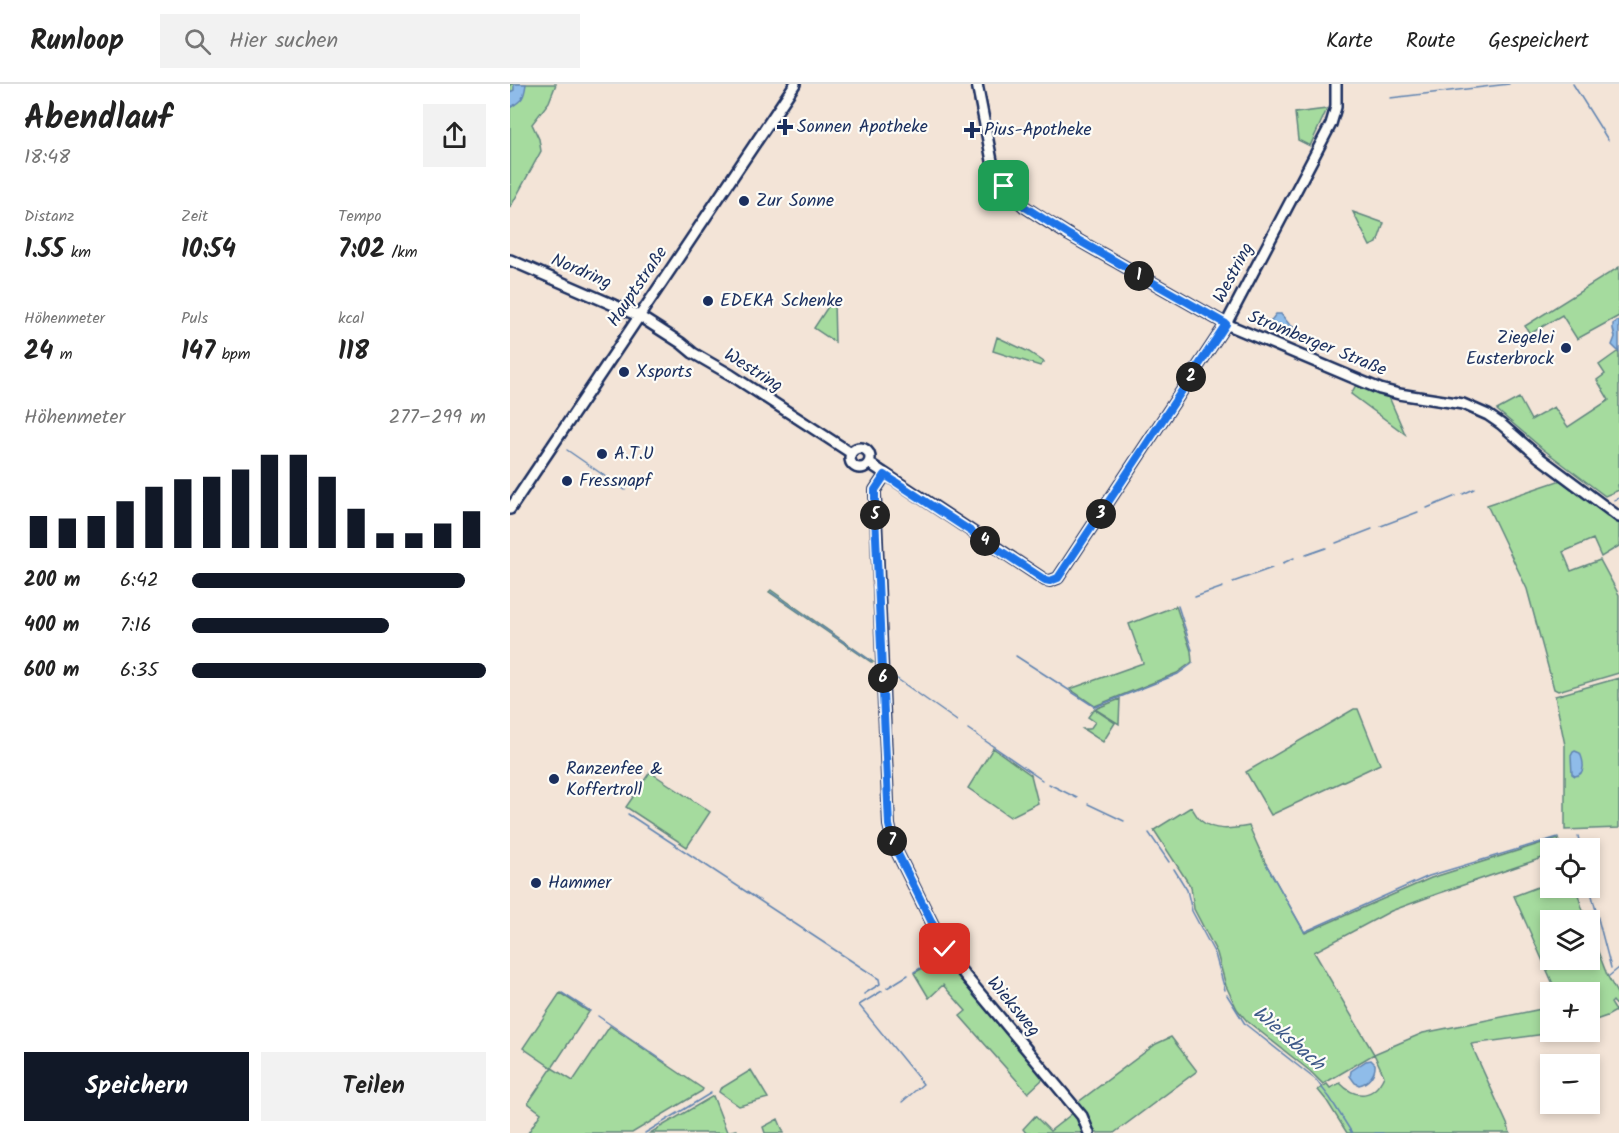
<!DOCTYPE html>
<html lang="de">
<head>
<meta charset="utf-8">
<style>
  body { margin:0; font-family:Kalam,sans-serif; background:#f2f2f2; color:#222; height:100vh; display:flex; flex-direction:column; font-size:22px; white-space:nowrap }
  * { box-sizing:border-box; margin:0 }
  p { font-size:20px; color:#767676 }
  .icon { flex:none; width:33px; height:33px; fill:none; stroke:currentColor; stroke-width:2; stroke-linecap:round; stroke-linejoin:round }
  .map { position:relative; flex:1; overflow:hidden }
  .drawer { display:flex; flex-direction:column; background:#fff; width:510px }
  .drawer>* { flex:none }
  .tools { position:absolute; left:1030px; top:754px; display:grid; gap:12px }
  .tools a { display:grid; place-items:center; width:60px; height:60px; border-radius:0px; background:#fff; box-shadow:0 3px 9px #0003; font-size:30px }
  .pin { position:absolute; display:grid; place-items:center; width:51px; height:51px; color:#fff; margin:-26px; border-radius:12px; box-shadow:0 3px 9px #0006 }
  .km { position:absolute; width:30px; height:30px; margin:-15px; border-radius:50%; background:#222; color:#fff; font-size:16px; line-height:30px; text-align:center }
  .round { display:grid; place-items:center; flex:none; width:63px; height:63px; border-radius:0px; background:#f2f2f2 }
  .head { display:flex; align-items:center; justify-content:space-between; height:102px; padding:0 24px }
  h1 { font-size:33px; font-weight:700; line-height:45px }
  .stats { display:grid; grid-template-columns:repeat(3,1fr); gap:9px; height:102px; padding:6px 24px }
  .stats div { display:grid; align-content:center }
  .stats b { font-size:26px; font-weight:700 }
  .stats small { font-size:16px; font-weight:400 }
  .stats p { font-size:16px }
  .chart { height:168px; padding:12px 24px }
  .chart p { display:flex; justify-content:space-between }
  .chart svg { width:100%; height:108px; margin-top:6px; stroke:#111827; stroke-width:6 }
  .cta { display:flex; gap:12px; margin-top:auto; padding:12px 24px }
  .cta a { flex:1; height:69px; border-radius:0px; background:#111827; color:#fff; font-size:24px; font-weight:700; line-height:69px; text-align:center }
  .cta a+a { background:#f2f2f2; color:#222 }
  ul { padding:0 24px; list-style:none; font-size:20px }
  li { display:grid; grid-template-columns:96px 72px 1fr; align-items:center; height:45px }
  li i { height:15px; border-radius:8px; background:#111827 }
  header { display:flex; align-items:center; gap:36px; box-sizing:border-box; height:84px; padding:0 30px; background:#fff; border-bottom:2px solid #e0e0e0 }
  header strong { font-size:28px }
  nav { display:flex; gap:33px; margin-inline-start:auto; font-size:21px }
  .search { width:420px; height:54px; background:#f2f2f2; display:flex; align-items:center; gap:15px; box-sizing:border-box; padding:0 21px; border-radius:0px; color:#767676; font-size:22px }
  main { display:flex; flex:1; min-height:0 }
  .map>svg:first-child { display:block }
</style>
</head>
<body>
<header>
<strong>Runloop</strong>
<div class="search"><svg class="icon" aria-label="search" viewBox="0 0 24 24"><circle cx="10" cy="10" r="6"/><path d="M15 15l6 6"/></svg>Hier suchen</div>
<nav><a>Karte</a><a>Route</a><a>Gespeichert</a></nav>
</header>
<main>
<section class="drawer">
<div class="head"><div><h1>Abendlauf</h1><p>18:48</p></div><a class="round"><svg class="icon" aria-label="share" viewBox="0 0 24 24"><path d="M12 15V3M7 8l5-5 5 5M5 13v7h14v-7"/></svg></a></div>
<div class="stats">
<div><p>Distanz</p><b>1.55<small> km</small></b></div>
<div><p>Zeit</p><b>10:54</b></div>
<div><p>Tempo</p><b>7:02<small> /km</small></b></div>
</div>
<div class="stats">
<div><p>Höhenmeter</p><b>24<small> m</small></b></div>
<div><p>Puls</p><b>147<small> bpm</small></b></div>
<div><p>kcal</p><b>118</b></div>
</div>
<div class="chart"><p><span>Höhenmeter</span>277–299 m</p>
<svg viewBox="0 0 160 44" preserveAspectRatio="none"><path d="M5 44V31M15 44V32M25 44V31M35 44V25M45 44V19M55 44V16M65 44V15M75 44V12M85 44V6M95 44V6M105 44V15M115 44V28M125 44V38M135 44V38M145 44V34M155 44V29"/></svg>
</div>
<ul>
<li><b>200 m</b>6:42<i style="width:93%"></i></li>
<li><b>400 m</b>7:16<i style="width:67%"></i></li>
<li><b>600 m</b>6:35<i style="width:100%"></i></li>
</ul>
<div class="cta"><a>Speichern</a><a>Teilen</a></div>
</section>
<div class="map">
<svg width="1109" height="1049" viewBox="0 0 1109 1049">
  <rect width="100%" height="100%" fill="#f3e4d7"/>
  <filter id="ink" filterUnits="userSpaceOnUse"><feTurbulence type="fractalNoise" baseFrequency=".0167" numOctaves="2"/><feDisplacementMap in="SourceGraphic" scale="12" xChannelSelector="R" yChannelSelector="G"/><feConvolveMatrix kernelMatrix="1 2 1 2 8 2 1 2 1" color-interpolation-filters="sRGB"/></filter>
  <g filter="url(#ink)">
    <!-- green -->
    <path fill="#a5db9e" stroke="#60857e" stroke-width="1.5" d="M0,0h46l-7,18 -17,22 7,15 2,12 -31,57z
      M817,25l-17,37 -12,-6 -3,-27z
      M843,128l31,11 -7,20 -7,3z
      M1109,183v49l-42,23 -15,-24 -32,19 -5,-8z
      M323,215l1,2 1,41 -21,-14z
      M487,253l32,15 15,10 -4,4 -47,-15z
      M1107,268l2,1v131l-1,1 1,5 -14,6 -61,-46 -47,-40 22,-12 12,22 23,-13 14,20 41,-27 -12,-20 8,-6 -6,-9z
      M846,301l33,12 16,37 -54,-40z
      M1051,396l58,44v22l-18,11 -8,-18 -30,13 8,19 29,-11 19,35v78l-61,18 -4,-2 -27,-100 -40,-84z
      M261,506l102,72h-2l-102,-70z
      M666,522l15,45 1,11 -15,11 -82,33 -25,-17 73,-26 -14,-39z
      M1109,594v150l-54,2v-85l-10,-49z
      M610,615l-1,25 -24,-15z
      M584,625l21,14 -12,19 -20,-13h7l5,-7 -7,-5z
      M844,625h4l22,55 -109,51 -25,-43z
      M483,664l38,27 7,28 -28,14 -42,-29z
      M140,688l60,40 -23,35 -61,-40z
      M681,723c3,4 6,10 9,13 14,12 32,9 49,6l16,36 40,71 126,-55 127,-40 2,9 -1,2h-8v6l-114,39 -46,17 -77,41 60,102 49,-21 128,-26v25h10l-90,12 37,82 2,7h-163l-20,-32 -9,-11 9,-6 3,4 10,-5c16,17 34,15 44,-7l-10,-22 -51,30 -13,-13 -63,-50 -10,-12 -11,-23 -9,-33 -23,-44 -3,-22 -37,-57z
      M1041,798v6h25l10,33h-35v39h39v-29l17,44 12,22v11l-6,-7 -2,2 5,8 -9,5 -17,6v-29h-33l-43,-97z
      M432,873l3,1 99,120 -16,15 -68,-77 6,-5 -23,-26 -14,13 -15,-25z
      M50,909l29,19 -37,56 21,13 37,-55 93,63 -1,2 -70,42h-104l13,-20 -13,-10 24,-35 -29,-20z
      M661,953l26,34 -83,62h-20l-8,-19 -9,-11 79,-59z
      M241,986l17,28 -29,8 -20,-14 1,-3z
      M203,1012l14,36 9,-2 1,3h-87z
      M563,1029l8,9 3,11h-58l-3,-4 12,-13 15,15z
      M268,1035l6,14h-19l-2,-6z"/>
    <!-- water -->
    <path fill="#8fbce9" stroke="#6184b1" stroke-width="1.5" d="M4,0h12c-2,15 -4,16 -16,24v-16l4,-2z
      M766,230h5l8,10 20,14 1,4 -2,2 -35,-13 -4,-8z
      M1109,236v32l-7,-7 3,-8 -2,-8v-5z
      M1065,667l5,2c3,7 7,21 -5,23l-3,-2 -1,-18 2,-4z
      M861,976l4,4c1,10 -7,19 -16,21l-4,-2 -5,-7 1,-5 15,-10z"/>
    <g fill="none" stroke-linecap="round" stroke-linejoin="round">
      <!-- stream -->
      <path stroke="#6184b1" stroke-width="1.5" d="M1063,0l35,56
        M880,14l119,-14
        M847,300l6,3
        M960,318l14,6
        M57,366l58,40
        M953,410l11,-5
        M1104,416l5,-2
        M917,424l29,-12
        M871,442l37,-14
        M826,459l36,-14
        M796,471l20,-7
        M773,479l11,-5
        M723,498l39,-14
        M261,508l100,69
        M685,513l28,-10
        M668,522l14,44
        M506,572l79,51 83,-33 15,-11
        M383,592l64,45
        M458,645l74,51
        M539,700l28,14
        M578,720l36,17
        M118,730l251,165 1,5 -16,10
        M639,749l20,29
        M1068,752l3,13
        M756,780l38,67
        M664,785l13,21 5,21 23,43 10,36
        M1080,804l21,80
        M794,848l125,-56 129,-39
        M404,888l25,-15 5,-1
        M1099,892l10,-8
        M377,904l21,-13
        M372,907l-23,14 64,79 -21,18
        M52,909l28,18
        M717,911l18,29 71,56 14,18 22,35
        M88,932l67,46
        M135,1049l66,-40
        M865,1049h8"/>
      <!-- secondary casing -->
      <g stroke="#1b2f5e" stroke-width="14">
        <path id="secondary" d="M467,0l16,82 11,20 9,10 12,11 20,13 24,15 157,89 154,65 19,5 64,10 25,11 13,9 39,34 79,59
          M0,176l129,56 42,27 12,10 38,22 120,78
          M340 374a10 10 0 1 1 20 0a10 10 0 1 1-20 0Z
          M359,379l176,117 5,1 8,-3 168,-254 105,-200 5,-17v-23
          M375,391l-10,15v4l14,331 5,21 51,103 8,12 119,143 10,12 7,17
          M0,425l285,-425"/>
      </g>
      <!-- secondary -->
      <use href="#secondary" stroke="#fdfcf7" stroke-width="9"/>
    </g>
  </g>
  <g fill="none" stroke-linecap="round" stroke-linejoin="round" filter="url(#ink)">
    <!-- route casing -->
    <g stroke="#fff" stroke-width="12">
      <path id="route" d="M435,865l-51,-103 -5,-21 -14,-310v-25l10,-15 160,105 5,1 8,-3 168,-254 -157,-89 -44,-28 -21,-21"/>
    </g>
    <!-- route -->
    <use href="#route" stroke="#1a73e8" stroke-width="8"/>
  </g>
  <!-- markers -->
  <g fill="#1b2f5e" stroke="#fdfcf7" stroke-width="2">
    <path d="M272 34h6v6h6v6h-6v6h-6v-6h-6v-6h6z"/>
    <path d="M459 37h6v6h6v6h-6v6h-6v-6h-6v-6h6z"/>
    <circle cx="234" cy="117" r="6"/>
    <circle cx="198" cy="217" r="6"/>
    <circle cx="1056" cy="264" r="6"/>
    <circle cx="114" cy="288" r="6"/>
    <circle cx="92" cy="370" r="6"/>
    <circle cx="57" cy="397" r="6"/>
    <circle cx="44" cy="695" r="6"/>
    <circle cx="26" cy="799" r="6"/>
  </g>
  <g text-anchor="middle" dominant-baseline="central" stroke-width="4.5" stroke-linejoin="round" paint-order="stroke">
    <!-- poi labels -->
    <g font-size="18" fill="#1b2f5e" stroke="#fdfcf7" text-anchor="start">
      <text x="287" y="43">Sonnen Apotheke</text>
      <text x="474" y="46">Pius-Apotheke</text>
      <text x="246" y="117">Zur Sonne</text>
      <text x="210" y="217">EDEKA Schenke</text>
      <text x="1044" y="254" text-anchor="end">Ziegelei<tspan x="1044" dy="21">Eusterbrock</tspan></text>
      <text x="126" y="288">Xsports</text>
      <text x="104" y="370">A.T.U</text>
      <text x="69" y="397">Fressnapf</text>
      <text x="56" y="685">Ranzenfee &amp;<tspan x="56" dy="21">Koffertroll</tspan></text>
      <text x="38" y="799">Hammer</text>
    </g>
    <!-- street labels -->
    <g font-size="18" fill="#1b2f5e" stroke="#fdfcf7">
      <text transform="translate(71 188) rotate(23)">Nordring</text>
      <text transform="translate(724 189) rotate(-62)">Westring</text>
      <text transform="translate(128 203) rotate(-56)">Hauptstraße</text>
      <text transform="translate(807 260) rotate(22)">Stromberger Straße</text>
      <text transform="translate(243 287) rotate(32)">Westring</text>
      <text transform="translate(503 923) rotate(50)">Wieksweg</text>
    </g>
    <!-- water labels -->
    <g font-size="20" font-style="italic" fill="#3e5988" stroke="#fdfcf7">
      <text transform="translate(778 955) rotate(41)">Wieksbach</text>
    </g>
  </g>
</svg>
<div class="tools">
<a><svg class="icon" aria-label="locate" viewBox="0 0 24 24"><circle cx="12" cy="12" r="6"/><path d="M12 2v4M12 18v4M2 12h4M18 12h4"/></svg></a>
<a><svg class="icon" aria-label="layers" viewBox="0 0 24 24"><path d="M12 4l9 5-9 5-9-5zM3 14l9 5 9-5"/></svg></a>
<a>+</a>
<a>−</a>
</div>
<div class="pin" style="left:494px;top:102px;background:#1e9e55"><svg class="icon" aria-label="arrive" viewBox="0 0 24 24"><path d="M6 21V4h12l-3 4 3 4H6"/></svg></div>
<div class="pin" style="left:435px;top:865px;background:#d93025"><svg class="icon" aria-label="check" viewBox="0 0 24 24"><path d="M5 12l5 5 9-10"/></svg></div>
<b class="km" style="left:629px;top:192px">1</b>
<b class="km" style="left:681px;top:293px">2</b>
<b class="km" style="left:591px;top:430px">3</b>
<b class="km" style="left:475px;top:457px">4</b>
<b class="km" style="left:365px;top:431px">5</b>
<b class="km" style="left:373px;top:594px">6</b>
<b class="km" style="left:382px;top:757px">7</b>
</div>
</main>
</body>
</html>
